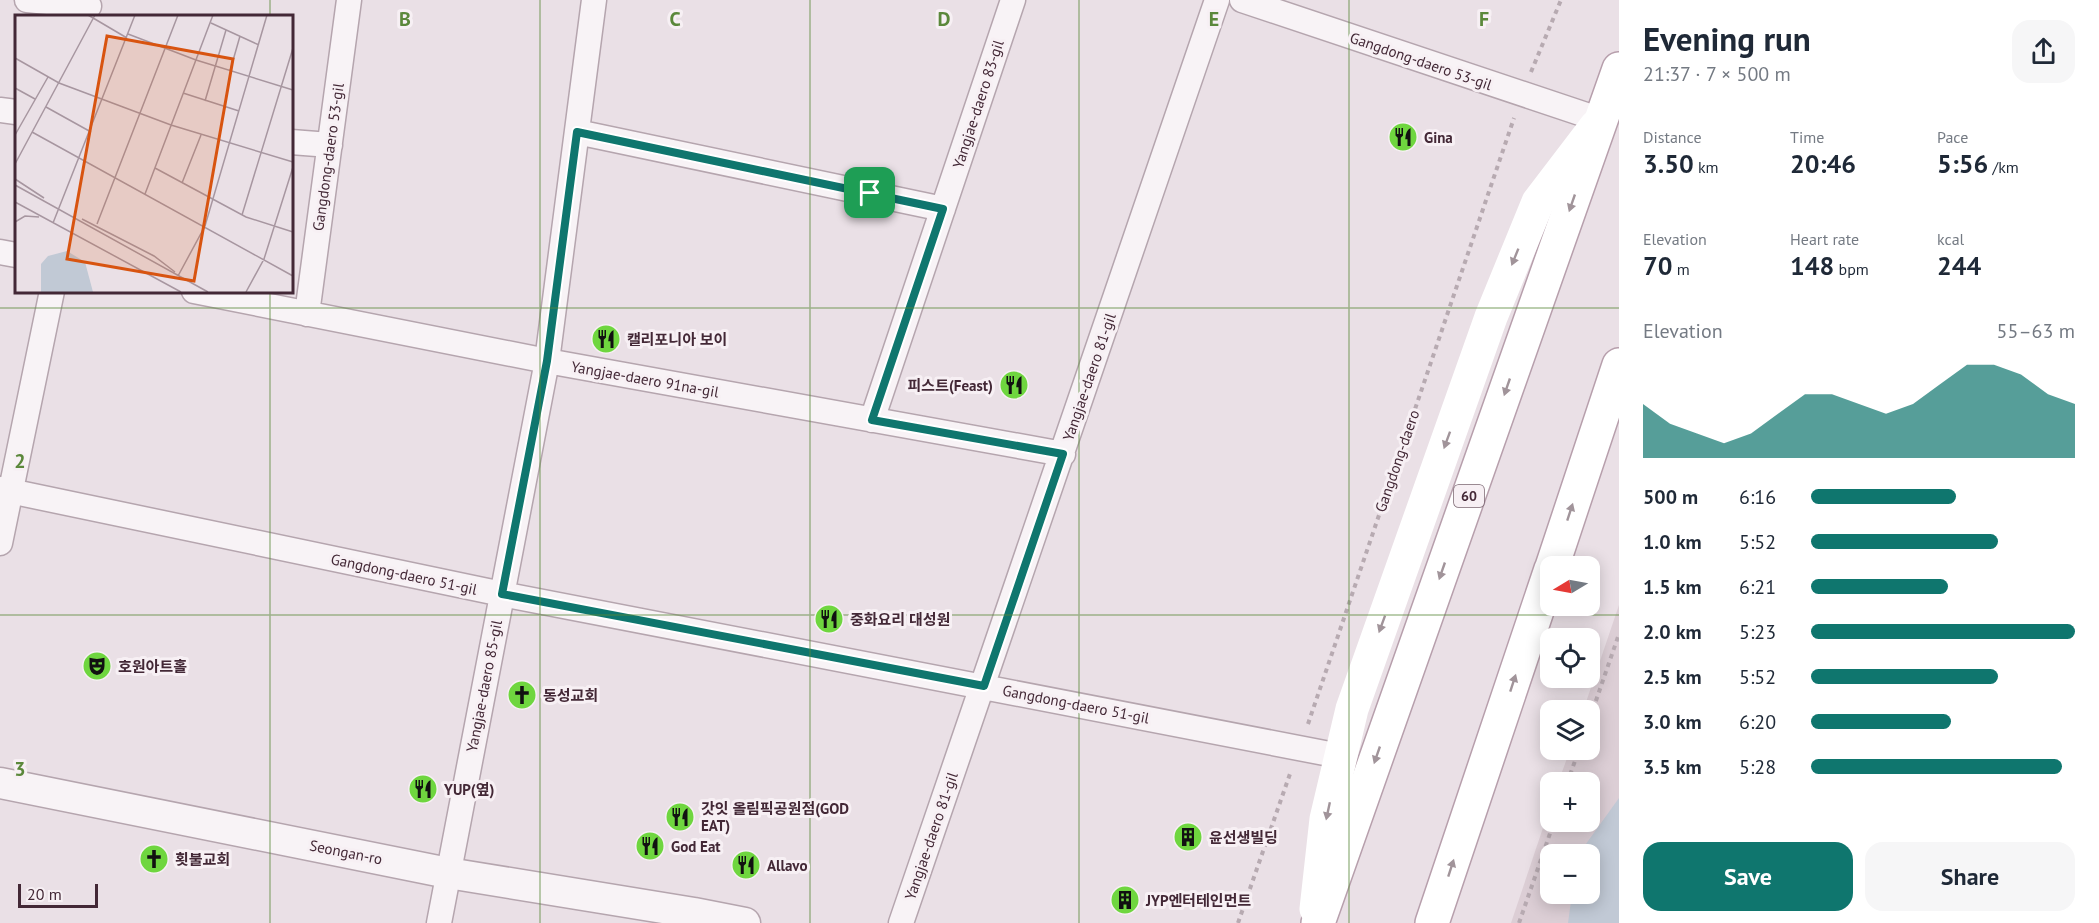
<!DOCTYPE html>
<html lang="en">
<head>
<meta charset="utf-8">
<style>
  body { margin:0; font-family:"PT Sans","Noto Sans KR",sans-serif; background:#f6f6f7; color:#1f2937; height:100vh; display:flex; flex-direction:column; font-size:22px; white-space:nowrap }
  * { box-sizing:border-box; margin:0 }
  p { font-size:20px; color:#747a83 }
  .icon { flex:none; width:33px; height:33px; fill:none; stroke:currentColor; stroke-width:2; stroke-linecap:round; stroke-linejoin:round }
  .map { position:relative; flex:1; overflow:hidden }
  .side { display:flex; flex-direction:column; background:#fff; width:480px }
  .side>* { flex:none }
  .needle { width:39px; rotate:260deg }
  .tools { position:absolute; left:1540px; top:556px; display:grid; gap:12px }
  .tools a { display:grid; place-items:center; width:60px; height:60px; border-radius:12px; background:#fff; box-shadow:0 3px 15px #0003; font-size:30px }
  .scale { position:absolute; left:18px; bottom:15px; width:80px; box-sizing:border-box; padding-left:6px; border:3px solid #432836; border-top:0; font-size:16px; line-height:21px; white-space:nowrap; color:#432836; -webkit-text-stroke:4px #f7f0f4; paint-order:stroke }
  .pin { position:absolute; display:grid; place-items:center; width:51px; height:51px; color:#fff; margin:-26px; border-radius:12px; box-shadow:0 3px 9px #0006 }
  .round { display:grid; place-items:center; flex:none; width:63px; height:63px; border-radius:18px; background:#f6f6f7 }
  .summary { display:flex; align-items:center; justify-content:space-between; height:102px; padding:0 24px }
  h1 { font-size:33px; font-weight:700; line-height:45px }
  .metrics { display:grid; grid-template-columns:repeat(3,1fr); gap:9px; height:102px; padding:6px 24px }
  .metrics div { display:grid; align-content:center }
  .metrics b { font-size:26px; font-weight:700 }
  .metrics small { font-size:16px; font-weight:400 }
  .metrics p { font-size:16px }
  .chart { height:168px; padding:12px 24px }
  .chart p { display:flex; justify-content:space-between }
  .chart svg { width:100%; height:108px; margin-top:6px; fill:#0f766e; opacity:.7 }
  .cta { display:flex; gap:12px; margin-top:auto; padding:12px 24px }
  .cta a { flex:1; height:69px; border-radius:18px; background:#0f766e; color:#fff; font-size:24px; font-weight:700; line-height:69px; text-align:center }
  .cta a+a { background:#f6f6f7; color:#1f2937 }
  ul { padding:0 24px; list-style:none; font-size:20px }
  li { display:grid; grid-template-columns:96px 72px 1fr; align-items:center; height:45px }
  li i { height:15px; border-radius:8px; background:#0f766e }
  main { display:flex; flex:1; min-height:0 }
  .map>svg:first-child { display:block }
</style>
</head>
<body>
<main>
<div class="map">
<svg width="1619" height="923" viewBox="0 0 1619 923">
  <rect width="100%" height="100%" fill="#eae0e6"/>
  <!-- built -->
  <path fill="#dcced5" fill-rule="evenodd" d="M1619,605v318h-108l40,-119v18h39v-39h-32l12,-33h20v-39h-7zM1551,855h39v39h-39z"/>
  <!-- green -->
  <path fill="#c1c9d5" d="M1619,798v125h-51l4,-29h18v-39h-12z"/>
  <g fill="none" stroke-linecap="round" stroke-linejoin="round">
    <!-- minor casing -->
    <g stroke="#b5a5ae" stroke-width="27">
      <path id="minor" d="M27,0l62,6
        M1242,0l359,120
        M0,110l16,2
        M577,132l366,77
        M291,142l39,3
        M0,252l16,3
        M194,291l353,70 516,93
        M307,314l42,-314
        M872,420l141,-420
        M0,489l502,105 838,162
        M0,543l52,-252
        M439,923l108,-562 47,-361
        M901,923l316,-923"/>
    </g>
    <!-- tertiary casing -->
    <g stroke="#b5a5ae" stroke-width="33">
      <path id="tertiary" d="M0,783l448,90 246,40 51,10"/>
    </g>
    <!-- primary casing -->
    <g stroke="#b79fac" stroke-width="36">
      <path id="primary" d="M1552,567l67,-202
        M1318,923l301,-854
        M1432,923l119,-354"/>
    </g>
    <!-- path -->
    <path stroke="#b7aab1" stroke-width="4" stroke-dasharray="4.5 4.5" stroke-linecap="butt" d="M1531,72l30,-72
      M1590,718l29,-84
      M1308,724l206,-606
      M1567,783l12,-33
      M1238,923l53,-152
      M1519,923l35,-101"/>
    <!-- minor -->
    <use href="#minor" stroke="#f8f3f6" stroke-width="24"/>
    <!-- tertiary -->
    <use href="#tertiary" stroke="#f8f3f6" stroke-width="30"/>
    <!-- secondary -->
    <path stroke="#fff" stroke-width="33" d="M1316,909l10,-90 26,-110 139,-392 47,-115 58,-76"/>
    <!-- primary -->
    <use href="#primary" stroke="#fff" stroke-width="33"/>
  </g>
  <!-- one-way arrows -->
  <defs><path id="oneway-solid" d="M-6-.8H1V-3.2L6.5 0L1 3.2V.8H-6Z" transform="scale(1.5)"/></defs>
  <g fill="#a1949a">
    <use href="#oneway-solid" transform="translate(1572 203) rotate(109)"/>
    <use href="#oneway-solid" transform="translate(1515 257) rotate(112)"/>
    <use href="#oneway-solid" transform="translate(1507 387) rotate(109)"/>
    <use href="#oneway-solid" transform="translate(1447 440) rotate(110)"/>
    <use href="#oneway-solid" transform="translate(1570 512) rotate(-72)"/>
    <use href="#oneway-solid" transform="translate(1442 571) rotate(109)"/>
    <use href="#oneway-solid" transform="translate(1382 624) rotate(110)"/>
    <use href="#oneway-solid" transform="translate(1513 683) rotate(-72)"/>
    <use href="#oneway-solid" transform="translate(1377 755) rotate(109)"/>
    <use href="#oneway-solid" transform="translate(1328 811) rotate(102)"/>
    <use href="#oneway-solid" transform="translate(1451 868) rotate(-72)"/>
  </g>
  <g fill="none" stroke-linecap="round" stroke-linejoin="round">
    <!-- route casing -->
    <g stroke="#fff" stroke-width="12">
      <path id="route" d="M577,132l366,77 -71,211 191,34 -79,232 -482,-92 45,-233z"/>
    </g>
    <!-- route -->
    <use href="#route" stroke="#0f766e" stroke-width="8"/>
  </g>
  <!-- grid -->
  <path fill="none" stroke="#5b883b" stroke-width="1.5" stroke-opacity="0.55" d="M270,0v16M540,0v923M810,0v923M1079,0v923M1349,0v923M270,291v632M0,308h1619M0,615h1619"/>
  <!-- icons -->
  <defs>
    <g id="restaurant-disc" transform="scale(1.5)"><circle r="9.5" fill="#6fd63f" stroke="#f7f0f4"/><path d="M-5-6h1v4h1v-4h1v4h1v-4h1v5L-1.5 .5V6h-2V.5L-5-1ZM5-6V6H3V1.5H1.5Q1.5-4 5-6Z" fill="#111"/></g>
    <g id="theatre-disc" transform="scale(1.5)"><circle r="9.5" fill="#6fd63f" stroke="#f7f0f4"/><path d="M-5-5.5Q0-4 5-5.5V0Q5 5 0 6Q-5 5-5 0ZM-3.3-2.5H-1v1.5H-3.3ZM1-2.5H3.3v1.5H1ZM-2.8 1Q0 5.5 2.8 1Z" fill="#111"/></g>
    <g id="church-disc" transform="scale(1.5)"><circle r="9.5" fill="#6fd63f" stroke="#f7f0f4"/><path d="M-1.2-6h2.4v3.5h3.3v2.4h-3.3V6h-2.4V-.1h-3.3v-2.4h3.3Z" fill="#111"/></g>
    <g id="building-disc" transform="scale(1.5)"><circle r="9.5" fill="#6fd63f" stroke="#f7f0f4"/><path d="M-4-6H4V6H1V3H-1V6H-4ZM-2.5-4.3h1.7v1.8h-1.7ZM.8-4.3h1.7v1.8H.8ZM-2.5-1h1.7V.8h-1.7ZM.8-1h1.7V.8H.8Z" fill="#111"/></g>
  </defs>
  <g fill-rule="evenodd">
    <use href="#restaurant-disc" x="1403" y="137"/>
    <use href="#restaurant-disc" x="606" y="339"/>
    <use href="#restaurant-disc" x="1014" y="385"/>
    <use href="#restaurant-disc" x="829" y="619"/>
    <use href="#theatre-disc" x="97" y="666"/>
    <use href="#church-disc" x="522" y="695"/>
    <use href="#restaurant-disc" x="423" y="789"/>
    <use href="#restaurant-disc" x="680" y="817"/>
    <use href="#building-disc" x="1188" y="837"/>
    <use href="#restaurant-disc" x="650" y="846"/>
    <use href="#church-disc" x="154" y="859"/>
    <use href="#restaurant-disc" x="746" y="865"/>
    <use href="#building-disc" x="1125" y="900"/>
  </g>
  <g text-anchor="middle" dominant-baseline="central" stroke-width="6" stroke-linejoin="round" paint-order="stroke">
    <!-- shield labels -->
    <rect fill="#f7f0f4" stroke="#79646f" stroke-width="1.5" x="1454" y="485" width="30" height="22" rx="4.5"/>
    <g font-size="14" font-weight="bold" fill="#432836">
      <text x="1469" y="496">60</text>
    </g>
    <!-- street labels -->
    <g font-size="15" fill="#432836" stroke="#f7f0f4">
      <text transform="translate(1421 61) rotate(19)">Gangdong-daero 53-gil</text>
      <text transform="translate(978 104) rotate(-72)">Yangjae-daero 83-gil</text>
      <text transform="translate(328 157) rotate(-82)">Gangdong-daero 53-gil</text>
      <text transform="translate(1089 377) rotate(-71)">Yangjae-daero 81-gil</text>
      <text transform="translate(645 379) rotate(10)">Yangjae-daero 91na-gil</text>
      <text transform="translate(1397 461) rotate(-71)">Gangdong-daero</text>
      <text transform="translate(404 574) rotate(12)">Gangdong-daero 51-gil</text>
      <text transform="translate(484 686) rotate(-79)">Yangjae-daero 85-gil</text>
      <text transform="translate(1076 704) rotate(11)">Gangdong-daero 51-gil</text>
      <text transform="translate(931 836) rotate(-71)">Yangjae-daero 81-gil</text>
      <text transform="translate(346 852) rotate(11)">Seongan-ro</text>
    </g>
    <!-- poi labels -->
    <g font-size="15" font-weight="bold" fill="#432836" stroke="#f7f0f4" text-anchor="start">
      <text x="1424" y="137">Gina</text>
      <text x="627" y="339">캘리포니아 보이</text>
      <text x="993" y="385" text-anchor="end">피스트(Feast)</text>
      <text x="850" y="619">중화요리 대성원</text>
      <text x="118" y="666">호원아트홀</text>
      <text x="543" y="695">동성교회</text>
      <text x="444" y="789">YUP(옆)</text>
      <text x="701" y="808">갓잇 올림픽공원점(GOD<tspan x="701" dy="17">EAT)</tspan></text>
      <text x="1209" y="837">윤선생빌딩</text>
      <text x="671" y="846">God Eat</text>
      <text x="175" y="859">횟불교회</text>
      <text x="767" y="865">Allavo</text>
      <text x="1146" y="900">JYP엔터테인먼트</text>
    </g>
  </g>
  <!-- overview -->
  <g transform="translate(15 15)">
    <rect width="278" height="278" fill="#eae0e6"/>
    <path d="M52,236l18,11 8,30h-52v-28l7,-8z" fill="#c1c9d5"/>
    <path fill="none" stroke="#a796a0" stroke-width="1.5" d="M73,0l39,23M196,8l48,22M113,19l68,26 97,30M0,43l44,25 112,42 122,37M215,56l10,-35M0,73l20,11M168,78l56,18M190,86l21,-71M31,92l45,25M17,117l261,144M0,120l33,-58M0,149l80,-149M140,153l91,49 47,15M0,164l29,19M167,168l19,-48M0,170l193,107M130,179l68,-179M0,187l166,90M227,200l51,-167M67,204l72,37 21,16M0,207l10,-6 14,1M38,208l82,-208M82,209l81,-209M163,261l27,-50 62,-211M231,277l18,-33 29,-92"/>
    <path fill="#d85410" fill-opacity="0.15" stroke="#d85410" stroke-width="3" d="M92,21l126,23 -39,222 -127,-22z"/>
    <rect width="278" height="278" fill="none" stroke="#432836" stroke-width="3"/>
  </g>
  <g font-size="20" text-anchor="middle" font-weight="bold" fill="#5b883b" stroke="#f7f0f4" stroke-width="6" stroke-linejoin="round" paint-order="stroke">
    <text x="405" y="26">B</text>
    <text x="675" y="26">C</text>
    <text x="944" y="26">D</text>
    <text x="1214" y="26">E</text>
    <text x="1484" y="26">F</text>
    <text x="20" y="468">2</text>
    <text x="20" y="776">3</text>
  </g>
</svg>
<div class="tools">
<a><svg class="needle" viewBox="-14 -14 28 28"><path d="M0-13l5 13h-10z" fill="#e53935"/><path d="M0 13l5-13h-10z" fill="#747a83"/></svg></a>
<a><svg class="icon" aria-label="locate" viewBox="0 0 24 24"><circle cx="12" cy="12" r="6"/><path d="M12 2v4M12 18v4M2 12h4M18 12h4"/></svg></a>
<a><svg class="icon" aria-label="layers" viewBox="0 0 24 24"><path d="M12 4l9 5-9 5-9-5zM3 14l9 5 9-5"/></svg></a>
<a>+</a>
<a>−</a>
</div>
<div class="scale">20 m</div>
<div class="pin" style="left:870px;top:193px;background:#1e9e55"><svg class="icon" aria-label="arrive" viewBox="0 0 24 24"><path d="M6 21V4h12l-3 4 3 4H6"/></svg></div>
</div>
<section class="side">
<div class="summary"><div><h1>Evening run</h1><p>21:37 · 7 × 500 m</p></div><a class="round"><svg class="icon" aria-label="share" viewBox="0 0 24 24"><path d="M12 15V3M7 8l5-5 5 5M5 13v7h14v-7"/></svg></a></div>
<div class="metrics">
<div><p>Distance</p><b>3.50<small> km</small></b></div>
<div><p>Time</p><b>20:46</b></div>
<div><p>Pace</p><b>5:56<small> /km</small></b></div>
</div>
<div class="metrics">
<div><p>Elevation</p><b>70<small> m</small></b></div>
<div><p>Heart rate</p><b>148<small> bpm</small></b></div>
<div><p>kcal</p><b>244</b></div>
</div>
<div class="chart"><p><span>Elevation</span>55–63 m</p>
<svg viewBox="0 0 160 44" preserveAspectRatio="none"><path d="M0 44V22L10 30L20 34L30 38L40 34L50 26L60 18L70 18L80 22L90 26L100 22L110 14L120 6L130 6L140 10L150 18L160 22V44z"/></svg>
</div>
<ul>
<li><b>500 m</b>6:16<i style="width:55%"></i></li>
<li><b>1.0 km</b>5:52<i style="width:71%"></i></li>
<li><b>1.5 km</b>6:21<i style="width:52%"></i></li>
<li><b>2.0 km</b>5:23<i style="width:100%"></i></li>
<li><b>2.5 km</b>5:52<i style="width:71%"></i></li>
<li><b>3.0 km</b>6:20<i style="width:53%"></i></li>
<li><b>3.5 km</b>5:28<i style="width:95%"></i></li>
</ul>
<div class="cta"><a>Save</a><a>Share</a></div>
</section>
</main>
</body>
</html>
